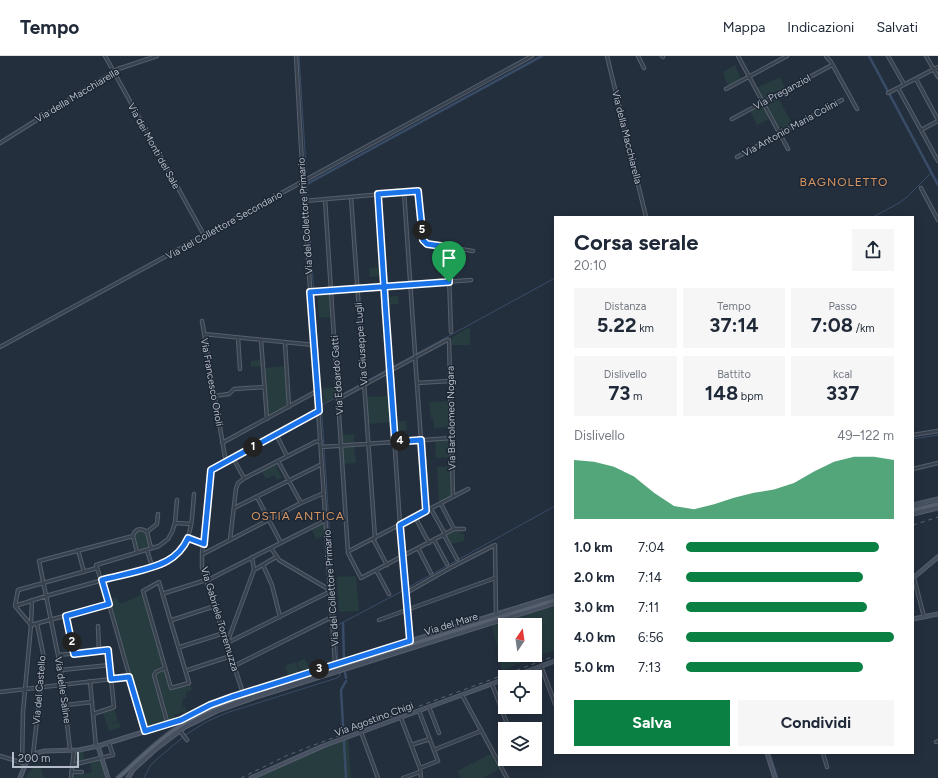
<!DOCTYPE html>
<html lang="it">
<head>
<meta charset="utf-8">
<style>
  body { margin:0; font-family:Figtree,sans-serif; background:#f6f6f7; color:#1f2937; height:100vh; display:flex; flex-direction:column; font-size:15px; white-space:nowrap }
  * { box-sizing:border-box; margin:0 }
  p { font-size:13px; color:#747a83 }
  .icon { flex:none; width:22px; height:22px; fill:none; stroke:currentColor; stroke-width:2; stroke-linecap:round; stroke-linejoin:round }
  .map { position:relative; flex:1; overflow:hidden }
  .drawer { position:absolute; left:554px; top:160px; width:360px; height:538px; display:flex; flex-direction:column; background:#fff; border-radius:0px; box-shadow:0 2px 10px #0003 }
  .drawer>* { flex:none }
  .needle { width:26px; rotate:13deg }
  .controls { position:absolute; left:498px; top:562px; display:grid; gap:8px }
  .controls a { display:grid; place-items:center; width:44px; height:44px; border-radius:0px; background:#fff; box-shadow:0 2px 10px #0003; font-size:20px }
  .scale { position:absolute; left:12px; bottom:10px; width:67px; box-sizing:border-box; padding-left:4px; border:2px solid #b4bcc9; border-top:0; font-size:11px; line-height:14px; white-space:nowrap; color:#b4bcc9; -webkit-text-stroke:3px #1d2633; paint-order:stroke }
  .pin { position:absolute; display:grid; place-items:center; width:34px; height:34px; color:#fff; margin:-41px -17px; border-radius:50% 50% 50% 0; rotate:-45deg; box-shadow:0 0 4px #0007 }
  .pin .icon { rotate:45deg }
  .km { position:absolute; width:20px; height:20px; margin:-10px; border-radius:50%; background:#222; color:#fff; font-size:11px; line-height:20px; text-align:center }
  .round { display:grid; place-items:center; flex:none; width:42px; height:42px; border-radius:0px; background:#f6f6f7 }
  .overview { display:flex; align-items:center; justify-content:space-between; height:68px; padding:0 20px }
  h1 { font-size:22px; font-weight:700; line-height:30px }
  .metrics { display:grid; grid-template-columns:repeat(3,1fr); gap:6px; height:68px; padding:4px 20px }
  .metrics div { display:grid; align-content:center; border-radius:0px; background:#f6f6f7; text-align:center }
  .metrics b { font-size:20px; font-weight:700 }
  .metrics small { font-size:11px; font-weight:400 }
  .metrics p { font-size:11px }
  .chart { height:112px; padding:8px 20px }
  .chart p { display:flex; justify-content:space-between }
  .chart svg { width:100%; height:72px; margin-top:4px; fill:#0b8043; opacity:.7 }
  .cta { display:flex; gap:8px; margin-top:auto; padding:8px 20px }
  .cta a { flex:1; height:46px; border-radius:0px; background:#0b8043; color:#fff; font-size:16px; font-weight:700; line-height:46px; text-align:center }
  .cta a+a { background:#f6f6f7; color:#1f2937 }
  ul { padding:0 20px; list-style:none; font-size:13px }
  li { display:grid; grid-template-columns:64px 48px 1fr; align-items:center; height:30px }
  li i { height:10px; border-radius:5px; background:#0b8043 }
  header { display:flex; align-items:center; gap:24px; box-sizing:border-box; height:56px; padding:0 20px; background:#fff; border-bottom:1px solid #e0e1e3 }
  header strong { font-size:19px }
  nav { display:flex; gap:22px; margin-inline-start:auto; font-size:14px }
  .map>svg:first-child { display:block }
</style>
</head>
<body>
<header>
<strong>Tempo</strong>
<nav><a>Mappa</a><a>Indicazioni</a><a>Salvati</a></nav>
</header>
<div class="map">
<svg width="938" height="722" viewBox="0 0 938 722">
  <rect width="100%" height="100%" fill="#242f3e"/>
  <!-- green -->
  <path fill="#263c3f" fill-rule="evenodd" d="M735,9l6,14 -13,7 -5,-14z
    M780,21l6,12 -23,12 -7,-13z
    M777,40l16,29 -13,7 -16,-29z
    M762,49l8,14 -13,6 -7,-14z
    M382,211v9l-12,1 -1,-9z
    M317,236h12l2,25 -12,1z
    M398,240l1,8 -12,1 -1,-8z
    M470,271v18h-18v-8z
    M261,304v6l-10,1v-6z
    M285,310l2,40 -18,10 -4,-48z
    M336,331v10l-12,6 -1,-15z
    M390,340l2,26 -24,2 -2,-27z
    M448,345l2,26 -16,1 -1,-10h-2l-2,-16z
    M406,365l1,9 -12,1v-9z
    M354,378v9l-12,1v-9z
    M450,383l2,18 -16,1 -1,-18z
    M354,390l2,17 -12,1 -2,-17z
    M275,407l7,15 -5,2 -3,-5 -8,4 -5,-8z
    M451,410l1,30 -13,7 -2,-36z
    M323,466l2,1 1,12 -10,4 -5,-11z
    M139,474c9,2 9,9 11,17l-9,2 -3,-1 -4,-12 1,-4z
    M454,474h5v3l5,1v7l-14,3 -4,-9z
    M356,520l3,35 -20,1 -2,-35z
    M143,538l20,70 -1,3 -10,5 14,47 -3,5 -15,4 -40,-128 8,-2 4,6z
    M555,550v44l-53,20 -10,-45zM505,569h30v30h-30z
    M305,603l4,9 -9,3 -3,-9z
    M296,606l3,10 -11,3 -3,-9z
    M163,615l2,2 8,17 11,-5 1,1 4,-1 1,-2 2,7 -6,2v6l-4,2 1,5h-1v3l3,-1 3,8 -2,1 -2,-4 -10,3 1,4 -6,3 -13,-48z
    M114,653l4,12 -11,4 -4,-12z
    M119,666l2,5 -12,4 -2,-6z
    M348,681l3,41h-100z
    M83,696l2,9 -11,2 1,-10z
    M493,697l8,15 -18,10h-22l-4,-7z
    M101,704l4,18h-32v-2l19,-4 -2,-9z
    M36,709l4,1 4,12h-18l3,-6z"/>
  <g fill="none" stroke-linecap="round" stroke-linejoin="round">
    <!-- stream -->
    <path stroke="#394c67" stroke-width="1" d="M299,0l9,143
      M308,146l30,459
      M873,161l26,-14 8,-6 24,-24
      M339,340l216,-118
      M322,349l15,-8
      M913,383l25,-4
      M407,532l148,-82
      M336,570l68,-36
      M770,697l8,25
      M144,722l6,-12 7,-7 30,-25 19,-12 20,-9 111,-35 3,-2v-3"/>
    <!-- canal -->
    <path stroke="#394c67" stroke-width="2.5" d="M869,0l69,129
      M307,128l235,-128
      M343,567l1,36
      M345,616l1,6
      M346,625l-5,9 5,88"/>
    <!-- street casing -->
    <g stroke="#565f6c" stroke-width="4.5">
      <path id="street" d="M105,0l99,179
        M296,0l7,126 32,482
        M607,0l39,161
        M638,0l6,12
        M662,0l1,1
        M738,0l50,93
        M826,0l5,6 26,47
        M888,0l16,28
        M926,0l12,21
        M916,23l22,41
        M898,32l40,73
        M726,33l61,-33
        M888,37l50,-26
        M732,63l100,-54
        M921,74l17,-9
        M0,87l118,-74 39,-13
        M737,101l105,-57
        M921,132l17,32
        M404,136l11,161
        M378,138l22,331 10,116
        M351,141l24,341
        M325,143l23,354 13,25 93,-49h10
        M304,145l114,-10 6,51 3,2 46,7
        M448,191l3,85
        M310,236l161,-12
        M202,265l23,136
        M204,278l110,11
        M238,282l2,31
        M261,284l6,79
        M285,287l4,64
        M0,291l532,-291
        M415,300l11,155
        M417,327l33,-2
        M214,340l15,-2 5,-5 31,-2
        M338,343l109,-59h2l4,157
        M276,378l11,22
        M913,379l25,-4
        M222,387l95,-52
        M321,391l131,-9
        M233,402l11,20
        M278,405l23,42
        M913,413l25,-6
        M257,441l24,46
        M441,448l13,25
        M234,452l88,-44
        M431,453l14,25
        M415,461l14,26
        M175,467l16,1
        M147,476l10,-8 1,-10
        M444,479l13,24
        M188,482l16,6
        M373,483l14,26
        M230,484l6,-51 2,-6 7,-5 70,-36 6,-1
        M434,484l13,24
        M271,492l8,12 51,30
        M418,492l13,25
        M78,494l6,22
        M147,494l5,16
        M349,495l119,-62
        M137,496l-4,-16c2,-7 8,-9 14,-4l4,16
        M203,498l98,-51 23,-10
        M263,509l9,20 8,32
        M97,512l-79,22 -3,16 16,19 78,-21
        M254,514l22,-13
        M376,514l13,24
        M914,522l10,39
        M206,525l120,-61
        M159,526l30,101 -18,5 -28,-97z
        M165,537l41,-13
        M406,537l44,-25 45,-23 1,69
        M15,550l31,-10 110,-31c37,-15 35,-36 38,-71
        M66,560l8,37
        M172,564l43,-14
        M379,564l116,-42
        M98,570l1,25
        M227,587l104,-52
        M227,587l27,-73 -2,-13
        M180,591l44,-14
        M58,599l50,-5 6,57 -21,7
        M234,610l98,-49
        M541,610l14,38
        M165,612l-9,4 -2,3 14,50
        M61,614l49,-5
        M188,614l43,-14
        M90,625l6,66
        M492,628l17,45
        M0,636l129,-15
        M243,637l-41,-125v-14l9,-82 3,-3 105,-58
        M462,639l45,83
        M66,649l26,-3
        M429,651l10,26
        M419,655l19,50 -18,7
        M401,662l19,50 1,10
        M145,675l-36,-127 -13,-39 63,-19 9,-7 4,-7 3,-9 2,-23
        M180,675l7,9
        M361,676l17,46
        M936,686l2,-1
        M411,689l19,-6
        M436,693l45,-18
        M70,694l-9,-80 -22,-109 94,-25
        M823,697l4,14
        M33,699l11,-97 -7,-34
        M0,700l23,7
        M22,707l1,-51 8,-87 1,-25
        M72,709l41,-10 -4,-12
        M71,716h11
        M71,722l3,-28
        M403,722l17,-6"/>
    </g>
    <!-- secondary casing -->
    <g stroke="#565f6c" stroke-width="5">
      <path id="secondary" d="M913,449l25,-6
        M913,458l25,-6
        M913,522l25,-21
        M913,563l25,-5
        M512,621l43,-16
        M98,690l10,32
        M767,697l8,25
        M20,722l6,-15 6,-7 5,-3 8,-2 34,-1 19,-4 78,-24 37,-18 30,-11 312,-97
        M128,722l5,-8 23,-21 29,-22 32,-16 39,-14 299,-94
        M251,722l72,-32 182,-67"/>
    </g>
    <!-- primary casing -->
    <g stroke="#414a57" stroke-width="5.5">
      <path id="primary" d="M913,454l25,-6
        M118,722c18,-16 36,-34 56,-48 26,-18 56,-29 86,-39l295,-91"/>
    </g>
    <!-- street -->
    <use href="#street" stroke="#38414e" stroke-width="2.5"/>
    <!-- secondary -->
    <use href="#secondary" stroke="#465061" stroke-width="3"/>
    <!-- primary -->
    <use href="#primary" stroke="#56606e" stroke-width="3.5"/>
    <!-- rail -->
    <path stroke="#5a6575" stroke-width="1" stroke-dasharray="4 4" stroke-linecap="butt" d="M913,469l25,-8
      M241,722l45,-22 28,-11 241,-89"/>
  </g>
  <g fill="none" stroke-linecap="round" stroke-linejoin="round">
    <!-- route casing -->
    <g stroke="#fff" stroke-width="8">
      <path id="route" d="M449,226c-46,3 -93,7 -139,10l9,119 -108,59 -7,74 -16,-6c-4,9 -12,18 -21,23 -16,9 -47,14 -65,19l7,24 -43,12 8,38 34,-4 3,29 18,-2 16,54 36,-11 29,-15 22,-8 178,-56 -10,-116 26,-14 -5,-71 -26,2c-6,-83 -12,-165 -17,-248l40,-3 5,49 4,4 21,3 1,35"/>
    </g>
    <!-- route -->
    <use href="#route" stroke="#1a73e8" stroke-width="5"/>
  </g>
  <g text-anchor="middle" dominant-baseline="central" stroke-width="3" stroke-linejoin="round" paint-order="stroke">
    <!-- street labels -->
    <g font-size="10" fill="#b4bcc9" stroke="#1d2633">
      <text transform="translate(782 36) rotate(-28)">Via Preganziol</text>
      <text transform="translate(77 39) rotate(-31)">Via della Macchiarella</text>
      <text transform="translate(790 72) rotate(-29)">Via Antonio Maria Colini</text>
      <text transform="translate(627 81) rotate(76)">Via della Macchiarella</text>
      <text transform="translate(154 90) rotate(61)">Via dei Monti del Sale</text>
      <text transform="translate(305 160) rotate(-94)">Via del Collettore Primario</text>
      <text transform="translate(224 169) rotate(-29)">Via del Collettore Secondario</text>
      <text transform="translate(361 288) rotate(-94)">Via Giuseppe Lugli</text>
      <text transform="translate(337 319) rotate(-94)">Via Edoardo Gatti</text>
      <text transform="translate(212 326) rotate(80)">Via Francesco Orioli</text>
      <text transform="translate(451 362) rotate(-91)">Via Bartolomeo Nogara</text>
      <text transform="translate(331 532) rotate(-94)">Via del Collettore Primario</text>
      <text transform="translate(220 563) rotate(73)">Via Gabriele Torremuzza</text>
      <text transform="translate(451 568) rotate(-17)">Via del Mare</text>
      <text transform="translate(39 634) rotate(-85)">Via del Castello</text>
      <text transform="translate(63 634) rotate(82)">Via delle Saline</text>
      <text transform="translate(374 663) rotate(-20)">Via Agostino Chigi</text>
    </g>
    <!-- quarter labels -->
    <g font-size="12" letter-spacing="1" fill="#d59563" stroke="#1d2633">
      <text x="844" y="126">BAGNOLETTO</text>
      <text x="298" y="460">OSTIA ANTICA</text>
    </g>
  </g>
</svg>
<div class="controls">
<a><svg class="needle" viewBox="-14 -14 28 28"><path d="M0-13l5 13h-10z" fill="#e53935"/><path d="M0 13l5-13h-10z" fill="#747a83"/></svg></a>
<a><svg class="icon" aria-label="locate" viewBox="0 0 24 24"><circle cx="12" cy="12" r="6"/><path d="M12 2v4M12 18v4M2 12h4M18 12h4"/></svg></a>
<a><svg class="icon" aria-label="layers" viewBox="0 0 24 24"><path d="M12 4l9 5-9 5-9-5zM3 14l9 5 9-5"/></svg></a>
</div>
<div class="scale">200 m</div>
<div class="pin" style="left:449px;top:226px;background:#1e9e55"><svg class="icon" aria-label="arrive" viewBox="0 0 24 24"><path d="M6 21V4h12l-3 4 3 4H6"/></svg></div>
<b class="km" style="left:253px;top:391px">1</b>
<b class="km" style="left:72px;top:586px">2</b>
<b class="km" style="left:319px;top:613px">3</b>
<b class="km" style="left:400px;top:385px">4</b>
<b class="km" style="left:422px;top:174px">5</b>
<section class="drawer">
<div class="overview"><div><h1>Corsa serale</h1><p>20:10</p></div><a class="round"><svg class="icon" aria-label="share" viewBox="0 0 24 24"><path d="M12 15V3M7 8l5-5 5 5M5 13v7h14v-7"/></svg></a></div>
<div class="metrics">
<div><p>Distanza</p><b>5.22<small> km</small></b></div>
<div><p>Tempo</p><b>37:14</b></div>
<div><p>Passo</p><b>7:08<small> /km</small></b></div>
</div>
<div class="metrics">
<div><p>Dislivello</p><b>73<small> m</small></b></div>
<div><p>Battito</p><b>148<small> bpm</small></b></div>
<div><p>kcal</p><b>337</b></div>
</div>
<div class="chart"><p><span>Dislivello</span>49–122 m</p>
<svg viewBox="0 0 160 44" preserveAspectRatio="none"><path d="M0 44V8L10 9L20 12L30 18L40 28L50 36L60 38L70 35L80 31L90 28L100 26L110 22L120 15L130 9L140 6L150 6L160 8V44z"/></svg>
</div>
<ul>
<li><b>1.0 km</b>7:04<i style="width:93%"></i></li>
<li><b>2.0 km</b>7:14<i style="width:85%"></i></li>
<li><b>3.0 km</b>7:11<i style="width:87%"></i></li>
<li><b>4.0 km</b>6:56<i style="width:100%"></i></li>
<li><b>5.0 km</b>7:13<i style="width:85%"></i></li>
</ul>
<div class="cta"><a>Salva</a><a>Condividi</a></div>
</section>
</div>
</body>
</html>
